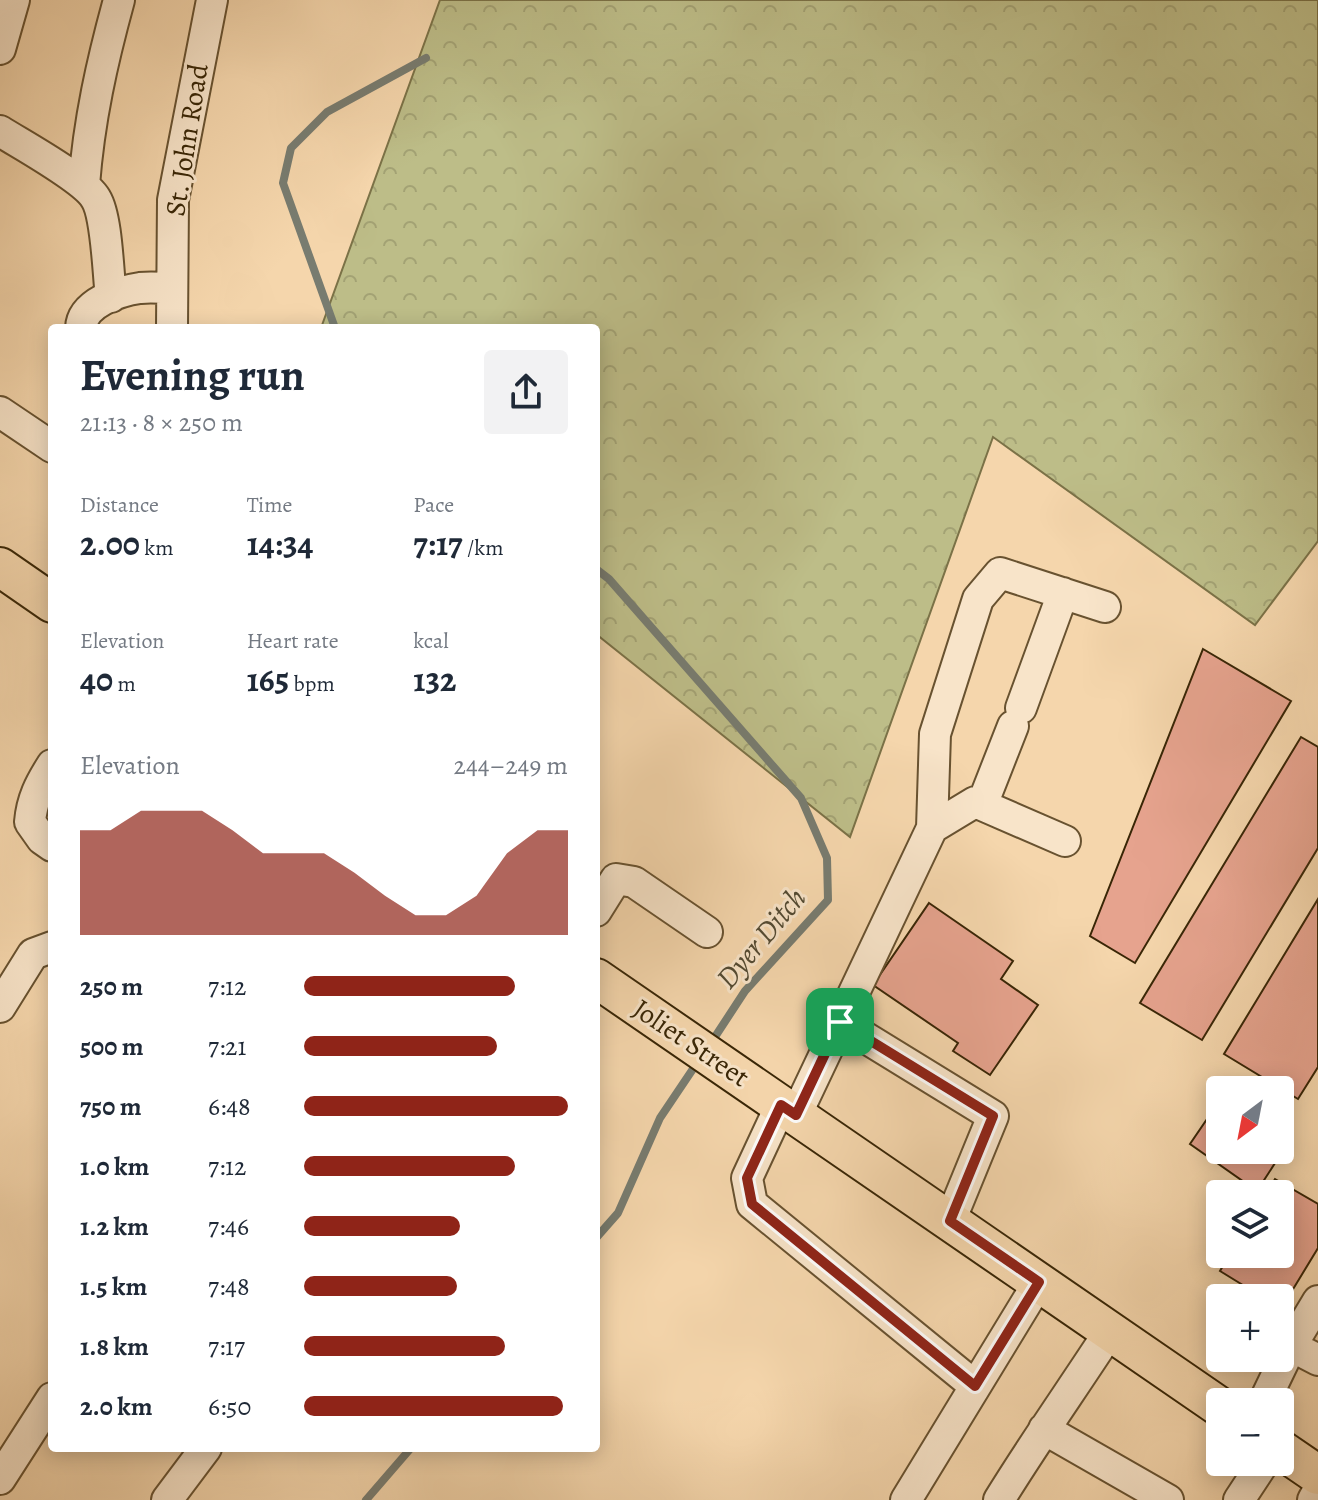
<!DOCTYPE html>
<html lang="en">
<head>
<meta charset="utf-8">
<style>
  body { margin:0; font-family:Alegreya,serif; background:#f2f2f3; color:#1f2937; height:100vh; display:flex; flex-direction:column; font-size:30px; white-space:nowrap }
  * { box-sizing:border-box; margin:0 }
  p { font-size:26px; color:#747a83 }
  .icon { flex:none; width:44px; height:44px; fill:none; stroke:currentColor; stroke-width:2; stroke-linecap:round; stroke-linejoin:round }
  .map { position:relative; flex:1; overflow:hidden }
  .panel { position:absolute; left:48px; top:324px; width:552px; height:1128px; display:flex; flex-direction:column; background:#fff; border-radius:8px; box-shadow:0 4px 20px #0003 }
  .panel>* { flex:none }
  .needle { width:52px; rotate:212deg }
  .controls { position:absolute; left:1206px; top:1076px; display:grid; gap:16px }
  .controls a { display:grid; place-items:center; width:88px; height:88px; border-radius:8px; background:#fff; box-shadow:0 4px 20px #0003; font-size:40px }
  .pin { position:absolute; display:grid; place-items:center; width:68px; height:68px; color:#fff; margin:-34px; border-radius:16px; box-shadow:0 4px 12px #0006 }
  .round { display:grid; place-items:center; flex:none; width:84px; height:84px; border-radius:8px; background:#f2f2f3 }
  .summary { display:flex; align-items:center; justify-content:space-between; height:136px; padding:0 32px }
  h1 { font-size:44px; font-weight:700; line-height:60px }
  .stats { display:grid; grid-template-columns:repeat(3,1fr); gap:12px; height:136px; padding:8px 32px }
  .stats div { display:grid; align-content:center }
  .stats b { font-size:34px; font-weight:700 }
  .stats small { font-size:22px; font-weight:400 }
  .stats p { font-size:22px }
  .chart { height:224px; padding:16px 32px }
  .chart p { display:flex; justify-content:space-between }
  .chart svg { width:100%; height:144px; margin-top:8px; fill:#8f2418; opacity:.7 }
  ul { padding:0 32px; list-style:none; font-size:26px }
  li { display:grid; grid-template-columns:128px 96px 1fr; align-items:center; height:60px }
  li i { height:20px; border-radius:10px; background:#8f2418 }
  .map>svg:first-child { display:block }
</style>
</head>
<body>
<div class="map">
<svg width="1318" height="1500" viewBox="0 0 1318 1500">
  <defs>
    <pattern id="forest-crowns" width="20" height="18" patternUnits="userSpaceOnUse" patternTransform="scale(2)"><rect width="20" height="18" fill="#bdbd88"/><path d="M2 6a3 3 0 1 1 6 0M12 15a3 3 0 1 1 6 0" fill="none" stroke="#a3a274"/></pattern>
  </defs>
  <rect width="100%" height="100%" fill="#f5d6ac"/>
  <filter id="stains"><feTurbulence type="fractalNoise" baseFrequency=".0025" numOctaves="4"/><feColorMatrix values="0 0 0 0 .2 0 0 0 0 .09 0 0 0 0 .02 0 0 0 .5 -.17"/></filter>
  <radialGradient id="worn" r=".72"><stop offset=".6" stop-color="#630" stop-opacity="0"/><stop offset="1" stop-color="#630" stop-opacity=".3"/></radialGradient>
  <!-- forest -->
  <path fill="url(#forest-crowns)" stroke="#7b7247" stroke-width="2" d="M440,0h878v541l-63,84 -262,-188 -143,400 -254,-203v-306h-275z"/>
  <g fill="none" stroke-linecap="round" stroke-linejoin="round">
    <!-- stream -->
    <path stroke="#787c70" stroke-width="8" d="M335,328l-52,-145 8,-35 36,-36 99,-54
      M596,569l13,10 192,219 26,60 1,42 -83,91 -36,55
      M596,1238l22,-25 42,-95 39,-58
      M366,1500l45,-52"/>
  </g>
  <!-- building -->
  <path fill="#e6a38e" stroke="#392606" stroke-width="2" d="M1203,649l88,52 -156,262 -45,-27z
    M1301,737l17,10v101l-116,192 -62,-37z
    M1318,899v168l-20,32 -74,-45z
    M929,903l84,58 -12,18 37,26 -48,70 -37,-24 5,-8 -85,-58z
    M1220,1100v50h60v-9l6,5 -29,45 -67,-47z
    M1275,1179l43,25v44l-37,61 -1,-11h-16l-44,-27 10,-17h50v-60h-14z"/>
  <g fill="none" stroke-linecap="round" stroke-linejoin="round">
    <!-- minor casing -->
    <g stroke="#685230" stroke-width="34">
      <path id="minor" d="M0,49l14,-49
        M0,131c22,14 85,48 96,68 11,18 12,74 15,98
        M84,185c5,-65 18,-123 35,-185
        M81,328c1,-25 38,-37 59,-40 10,-1 22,0 32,0
        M172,328l1,-128 39,-200
        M0,412l52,35
        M1021,708l42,-115
        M52,765c-12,19 -20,34 -22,57l12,17 10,7
        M982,805l31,-79
        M932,828l43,-26 90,39
        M596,911l20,-32 18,3 73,50
        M0,1007l33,-53 19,-7
        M840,1022l153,94 -43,105
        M781,1105l-34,73 5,26 223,182
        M796,1115l136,-287 3,-94 43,-135 22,-26 105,34
        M1291,1346l27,14
        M1264,1402l27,-56 27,-45
        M1044,1429l124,71
        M0,1479l52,-81
        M167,1500l39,-52
        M906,1500l133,-218
        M999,1500c35,-57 74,-112 111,-169
        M1239,1500l25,-38
        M1313,1500l5,-9"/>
    </g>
    <!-- major casing -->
    <g stroke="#392606" stroke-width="42">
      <path id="major" d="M0,567l52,36
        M596,978l624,429
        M1280,1449l38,26"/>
    </g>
    <!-- minor -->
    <use href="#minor" stroke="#f8e4c9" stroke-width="30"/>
    <!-- major -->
    <use href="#major" stroke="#f5d6ac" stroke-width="38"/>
  </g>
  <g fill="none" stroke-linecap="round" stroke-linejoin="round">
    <!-- route casing -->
    <g stroke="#fff" stroke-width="16">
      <path id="route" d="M840,1022l153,94 -43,105 89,61 -64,104 -223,-182 -5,-26 34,-73 15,10z"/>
    </g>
    <!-- route -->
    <use href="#route" stroke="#8f2418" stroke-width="10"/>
  </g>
  <g text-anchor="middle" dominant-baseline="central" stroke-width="6" stroke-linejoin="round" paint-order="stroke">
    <!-- street labels -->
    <g font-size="28" fill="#392606" stroke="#f8e4c9">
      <text transform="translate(187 140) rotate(-81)">St. John Road</text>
      <text transform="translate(691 1043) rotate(34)">Joliet Street</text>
    </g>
    <!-- water labels -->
    <g font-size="30" font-style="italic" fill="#534a32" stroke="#f8e4c9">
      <text transform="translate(761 938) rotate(-50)">Dyer Ditch</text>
    </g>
  </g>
  <rect width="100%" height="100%" filter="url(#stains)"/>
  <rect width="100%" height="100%" fill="url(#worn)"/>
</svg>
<div class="controls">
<a><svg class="needle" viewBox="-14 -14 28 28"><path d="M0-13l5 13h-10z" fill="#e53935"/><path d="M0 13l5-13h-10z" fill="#747a83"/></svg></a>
<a><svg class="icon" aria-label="layers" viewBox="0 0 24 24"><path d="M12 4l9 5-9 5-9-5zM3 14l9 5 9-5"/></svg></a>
<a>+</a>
<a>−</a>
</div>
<div class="pin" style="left:840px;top:1022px;background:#1e9e55"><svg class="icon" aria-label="arrive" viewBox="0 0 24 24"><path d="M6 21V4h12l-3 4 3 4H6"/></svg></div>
<section class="panel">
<div class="summary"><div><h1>Evening run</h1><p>21:13 · 8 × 250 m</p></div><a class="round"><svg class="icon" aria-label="share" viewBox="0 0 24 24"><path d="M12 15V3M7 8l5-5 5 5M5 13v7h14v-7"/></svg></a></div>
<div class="stats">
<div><p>Distance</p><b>2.00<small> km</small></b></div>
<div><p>Time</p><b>14:34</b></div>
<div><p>Pace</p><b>7:17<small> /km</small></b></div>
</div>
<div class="stats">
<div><p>Elevation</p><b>40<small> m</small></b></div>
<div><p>Heart rate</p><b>165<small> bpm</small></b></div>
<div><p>kcal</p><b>132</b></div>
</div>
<div class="chart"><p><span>Elevation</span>244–249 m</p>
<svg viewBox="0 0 160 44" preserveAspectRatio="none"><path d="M0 44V12L10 12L20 6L30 6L40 6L50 12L60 19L70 19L80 19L90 25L100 32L110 38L120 38L130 32L140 19L150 12L160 12V44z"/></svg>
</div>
<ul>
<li><b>250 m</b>7:12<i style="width:80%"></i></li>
<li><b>500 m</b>7:21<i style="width:73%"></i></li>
<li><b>750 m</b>6:48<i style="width:100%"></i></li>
<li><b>1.0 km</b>7:12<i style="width:80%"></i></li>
<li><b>1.2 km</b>7:46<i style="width:59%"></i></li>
<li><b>1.5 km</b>7:48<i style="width:58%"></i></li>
<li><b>1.8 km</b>7:17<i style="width:76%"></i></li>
<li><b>2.0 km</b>6:50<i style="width:98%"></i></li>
</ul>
</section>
</div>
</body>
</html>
